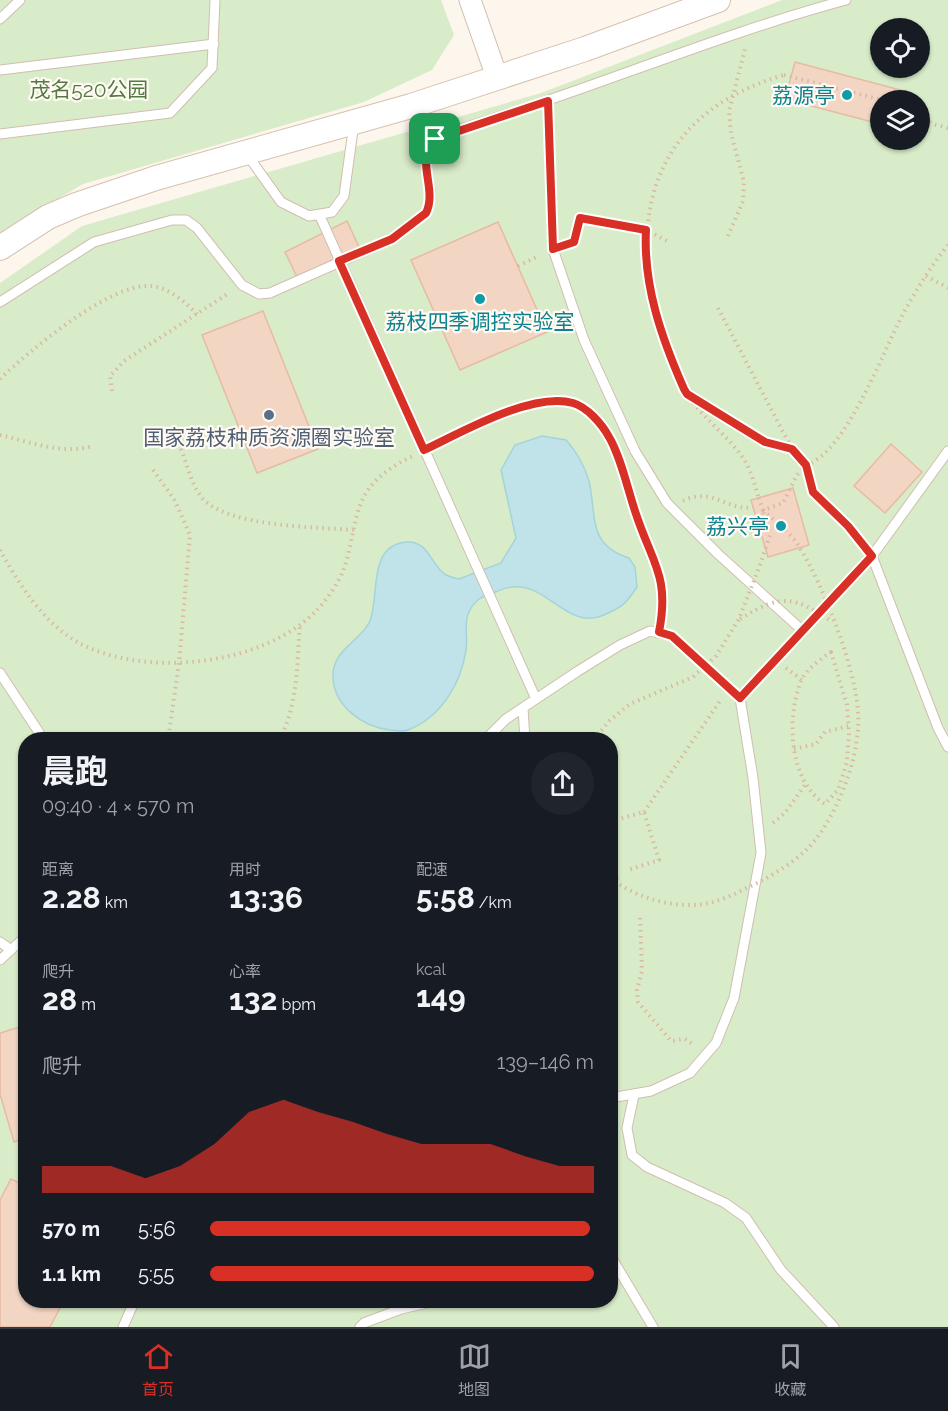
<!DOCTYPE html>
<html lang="zh">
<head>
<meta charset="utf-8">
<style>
  body { margin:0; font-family:Raleway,"Noto Sans SC",sans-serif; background:#20242c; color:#f1f3f6; height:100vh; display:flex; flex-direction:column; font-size:22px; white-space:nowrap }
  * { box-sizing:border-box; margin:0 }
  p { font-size:20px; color:#9ea1a6 }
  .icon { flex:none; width:33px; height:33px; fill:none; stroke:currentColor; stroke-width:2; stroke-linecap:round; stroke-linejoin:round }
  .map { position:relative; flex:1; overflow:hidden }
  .side { position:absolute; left:18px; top:732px; width:600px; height:576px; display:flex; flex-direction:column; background:#171b24; border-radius:24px; box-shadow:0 2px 4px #0004 }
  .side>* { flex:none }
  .buttons { position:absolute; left:870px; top:18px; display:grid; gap:12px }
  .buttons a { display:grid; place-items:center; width:60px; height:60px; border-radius:50%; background:#171b24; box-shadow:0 2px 4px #0004; font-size:30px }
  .pin { position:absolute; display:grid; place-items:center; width:51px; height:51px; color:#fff; margin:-26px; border-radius:12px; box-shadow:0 3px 9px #0006 }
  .round { display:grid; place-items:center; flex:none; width:63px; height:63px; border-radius:32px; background:#20242c }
  .summary { display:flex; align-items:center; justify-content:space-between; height:102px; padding:0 24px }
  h1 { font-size:33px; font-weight:700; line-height:45px }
  .metrics { display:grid; grid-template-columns:repeat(3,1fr); gap:9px; height:102px; padding:6px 24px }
  .metrics div { display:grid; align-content:center }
  .metrics b { font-size:30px; font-weight:700 }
  .metrics small { font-size:16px; font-weight:400 }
  .metrics p { font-size:16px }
  .chart { height:168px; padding:12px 24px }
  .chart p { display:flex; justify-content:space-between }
  .chart svg { width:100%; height:108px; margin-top:6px; fill:#d93025; opacity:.7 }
  ul { padding:0 24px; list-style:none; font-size:20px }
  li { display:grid; grid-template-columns:96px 72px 1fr; align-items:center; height:45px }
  li i { height:15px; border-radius:8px; background:#d93025 }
  .menu { display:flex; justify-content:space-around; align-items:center; height:84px; border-top:2px solid #363941; background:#171b24; font-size:16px; color:#9ea1a6 }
  .menu a { display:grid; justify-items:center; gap:3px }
  .menu .selected { color:#d93025 }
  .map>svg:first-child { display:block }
</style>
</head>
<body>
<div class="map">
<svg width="948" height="1327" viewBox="0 0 948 1327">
  <rect width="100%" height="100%" fill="#fdf6ec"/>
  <!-- green -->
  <path fill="#d8ecc9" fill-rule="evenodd" d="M0,0h441l13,35 -22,35 -68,32 -281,82 -83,49z
    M782,0h166v1327h-948v-1044l82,-57 459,-133zM880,28h40v40h-40zM880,100h40v40h-40zM26,740h584v560h-584z"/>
  <!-- water -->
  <path fill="#bfe3e8" stroke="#a5d3da" stroke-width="1.5" d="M542,436l24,4c11,13 18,24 23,41 8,35 -2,64 40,77l6,9 2,20c-11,17 -15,20 -33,28 -36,16 -57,-32 -91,-28 -6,0 -12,3 -18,5 -13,4 -21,8 -27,22 -4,10 0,25 -2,36 -5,34 -25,67 -58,80 -5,2 -13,0 -18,0 -27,-3 -57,-24 -57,-54 -1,-26 28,-35 37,-55 10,-26 -3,-75 36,-79 23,-2 25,24 40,33 4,2 9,3 13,4l42,-16 15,-25 -15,-68 14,-25z"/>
  <!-- building -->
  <path fill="#f3d5c3" stroke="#e6bba3" stroke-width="1.5" d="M795,62l113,30 -2,8h-26v24l-95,-25z
    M347,221l12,26 -62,30 -12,-25z
    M498,222l49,110 -87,38 -49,-110z
    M263,311l55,138 -61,24 -55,-138z
    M891,444l31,28 -37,41 -31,-27z
    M793,488l16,57 -41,12 -17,-57z
    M610,848l8,31 -8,2z
    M26,971v22l-7,-20z
    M26,1025v113l-12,4 -14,-48v-61z
    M11,1179l15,7v114h38l-14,27h-50v-127z"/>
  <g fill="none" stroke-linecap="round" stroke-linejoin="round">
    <!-- service casing -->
    <g stroke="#d1beb0" stroke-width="11">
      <path id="service" d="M0,19l20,-19
        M0,70l214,-26
        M548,101l5,148 31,91 51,111 32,52 51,51 85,77
        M0,134l170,-21 42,-45 3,-68
        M246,153l35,49 28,14 23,-4 12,-16 10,-73
        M319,214l217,485
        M0,302l94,-60 78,-22h14l11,8 45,57 17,9 11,-1 122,-54 34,-26c15,-29 -18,-57 15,-78 137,-40 268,-98 405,-135
        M872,556l66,172 10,19
        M0,673l44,67
        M740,698l132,-142 76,-105
        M523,708l2,32
        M485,740l21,-21 72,-48 42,-26 30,-14 22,5 68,62 13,80 8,75 -27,145 -18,45 -26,30 -39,18 -41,7
        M0,942l11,8
        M0,960l26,-24
        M634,1095l-7,33 5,27 15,12 78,36 21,15 35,52 53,57
        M610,1255l43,72
        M123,1327l12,-27
        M360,1327l4,-4 37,-14 39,-9"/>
    </g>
    <!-- tertiary casing -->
    <g stroke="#d1beb0" stroke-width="23">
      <path id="tertiary" d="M470,0l27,77"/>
    </g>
    <!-- secondary casing -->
    <g stroke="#d6c0b0" stroke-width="26">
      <path id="secondary" d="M0,248l48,-31 28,-12 80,-27 255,-72 174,-57 133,-49"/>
    </g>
    <!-- path -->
    <path stroke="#d9b8a5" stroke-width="4" stroke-dasharray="1.5 4.5" stroke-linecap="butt" d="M784,75l98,25
      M920,115l12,9 16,4
      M728,236l15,-35 1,-19 -13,-49 -2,-22 17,-66
      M568,244l6,-2 6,-24 66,12 23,12
      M518,266l21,-10
      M926,276l22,12
      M718,308l74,141 14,16 -9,10 -14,28 -20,7 -5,-14
      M0,379c29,-28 110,-96 150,-93 18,1 34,15 47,28
      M112,391l-2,-15 14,-15 105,-68
      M687,394l79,48 26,7
      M0,435c30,7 63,20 93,11
      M176,438c10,18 13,44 26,60 25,29 115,29 152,32
      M438,443c37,-17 92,-50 134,-40 15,3 29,21 37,33 11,18 20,57 27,78 11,36 32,66 26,105
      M153,470l21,29 16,36 -11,128 -11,77
      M683,501c28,-15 46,11 70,6
      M864,546l-51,-54 -7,-27c40,-12 77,-114 97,-151 13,-24 28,-48 45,-69
      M0,550c19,34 44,74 79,93 66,35 182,23 236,-31 10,-10 23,-28 28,-41 11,-27 9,-64 29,-86 11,-13 26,-22 41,-29
      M831,652l16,53 2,28 -2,29 -9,28 -13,14c-36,-23 -39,-85 -24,-123 5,-12 20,-22 30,-29z
      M786,668l16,12
      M279,740c19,-33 18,-78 21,-116
      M794,749l22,-5 9,-12 23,-6
      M644,812l76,-111
      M616,820l28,-8 15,48 -31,10
      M773,823l12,-10 20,-28
      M640,918l2,53 -5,19 1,12 33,39 14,-2 9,6"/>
    <!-- service -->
    <use href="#service" stroke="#fff" stroke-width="9"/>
    <!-- tertiary -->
    <use href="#tertiary" stroke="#fff" stroke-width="21"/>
    <!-- secondary -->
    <use href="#secondary" stroke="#fff" stroke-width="24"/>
    <!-- path-bridge -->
    <path stroke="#d9b8a5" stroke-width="4" stroke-dasharray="1.5 4.5" stroke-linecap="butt" d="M758,496c-4,-13 -7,-27 -15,-38 -17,-25 -44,-42 -59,-69 -14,-24 -23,-54 -29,-82 -27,-112 14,-199 129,-232
      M740,619c42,-26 53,-23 93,3
      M594,740l15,-19 21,-17 63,-27 23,-21 23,-37 21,-54 10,-30 -7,-24
      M610,878c27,21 70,33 103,24 17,-5 34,-14 50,-22 20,-11 43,-26 56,-45 23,-33 42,-83 39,-124 -3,-45 -35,-127 -60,-166 -8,-13 -24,-24 -35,-35"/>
  </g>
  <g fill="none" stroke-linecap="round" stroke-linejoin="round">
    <!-- route casing -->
    <g stroke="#fff" stroke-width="12">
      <path id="route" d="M548,101l5,148 21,-7 6,-24 66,12c-3,56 16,109 38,159l3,5 78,48 27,7 14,16 7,27 35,34 24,30 -132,142 -68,-62 -13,-4c11,-56 -7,-69 -23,-118 -8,-23 -15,-57 -27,-77 -7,-13 -22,-30 -36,-34 -40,-12 -113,30 -149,47l-85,-189 53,-22 34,-26c12,-24 -12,-54 9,-74z"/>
    </g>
    <!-- route -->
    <use href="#route" stroke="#d93025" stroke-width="8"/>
  </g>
  <!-- markers -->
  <g fill="#0f9aa8" stroke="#fffaf3" stroke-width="2">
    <circle cx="847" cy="95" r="6"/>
    <circle cx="480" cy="299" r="6"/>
    <circle cx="781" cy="526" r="6"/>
  </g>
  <circle fill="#5c6f8a" stroke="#fffaf3" stroke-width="2" cx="269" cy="415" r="6"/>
  <g text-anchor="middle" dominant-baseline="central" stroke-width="4.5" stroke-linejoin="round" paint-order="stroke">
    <!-- park labels -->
    <g font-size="21" fill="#537a41" stroke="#fffaf3">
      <text x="89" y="89">茂名520公园</text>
    </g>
    <!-- culture labels -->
    <g font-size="21" fill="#0d838f" stroke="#fffaf3" text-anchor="end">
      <text x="835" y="95">荔源亭</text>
      <text x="480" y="321" text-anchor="middle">荔枝四季调控实验室</text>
      <text x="769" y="526">荔兴亭</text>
    </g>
    <!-- service labels -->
    <g font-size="21" fill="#4e5e75" stroke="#fffaf3">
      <text x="269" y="437">国家荔枝种质资源圈实验室</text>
    </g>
  </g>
</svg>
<div class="buttons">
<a><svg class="icon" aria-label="locate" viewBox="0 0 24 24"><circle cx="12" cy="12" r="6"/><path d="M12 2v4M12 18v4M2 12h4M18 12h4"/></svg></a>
<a><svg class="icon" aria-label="layers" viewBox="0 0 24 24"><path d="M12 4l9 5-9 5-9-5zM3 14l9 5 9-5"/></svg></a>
</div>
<div class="pin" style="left:435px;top:139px;background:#1e9e55"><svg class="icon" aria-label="arrive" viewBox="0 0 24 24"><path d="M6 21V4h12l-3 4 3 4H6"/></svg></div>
<section class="side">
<div class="summary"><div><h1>晨跑</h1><p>09:40 · 4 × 570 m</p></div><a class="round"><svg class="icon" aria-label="share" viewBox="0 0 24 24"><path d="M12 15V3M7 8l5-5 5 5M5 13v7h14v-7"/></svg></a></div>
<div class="metrics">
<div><p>距离</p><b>2.28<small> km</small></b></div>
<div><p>用时</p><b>13:36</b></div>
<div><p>配速</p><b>5:58<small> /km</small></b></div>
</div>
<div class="metrics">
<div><p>爬升</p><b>28<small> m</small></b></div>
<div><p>心率</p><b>132<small> bpm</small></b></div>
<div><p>kcal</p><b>149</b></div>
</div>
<div class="chart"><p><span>爬升</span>139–146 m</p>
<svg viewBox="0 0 160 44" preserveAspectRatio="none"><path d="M0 44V33L10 33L20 33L30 38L40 33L50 24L60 11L70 6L80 11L90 15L100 20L110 24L120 24L130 24L140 29L150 33L160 33V44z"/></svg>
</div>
<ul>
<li><b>570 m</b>5:56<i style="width:99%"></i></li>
<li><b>1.1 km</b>5:55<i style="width:100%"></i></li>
</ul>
</section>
</div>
<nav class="menu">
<a class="selected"><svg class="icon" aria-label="home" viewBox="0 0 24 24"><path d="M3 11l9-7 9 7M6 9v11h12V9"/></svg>首页</a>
<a><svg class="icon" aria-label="map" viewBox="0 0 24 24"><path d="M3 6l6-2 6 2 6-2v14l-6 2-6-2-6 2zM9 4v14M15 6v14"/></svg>地图</a>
<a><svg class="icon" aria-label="saved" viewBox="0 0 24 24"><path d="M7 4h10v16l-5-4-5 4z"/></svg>收藏</a>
</nav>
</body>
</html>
